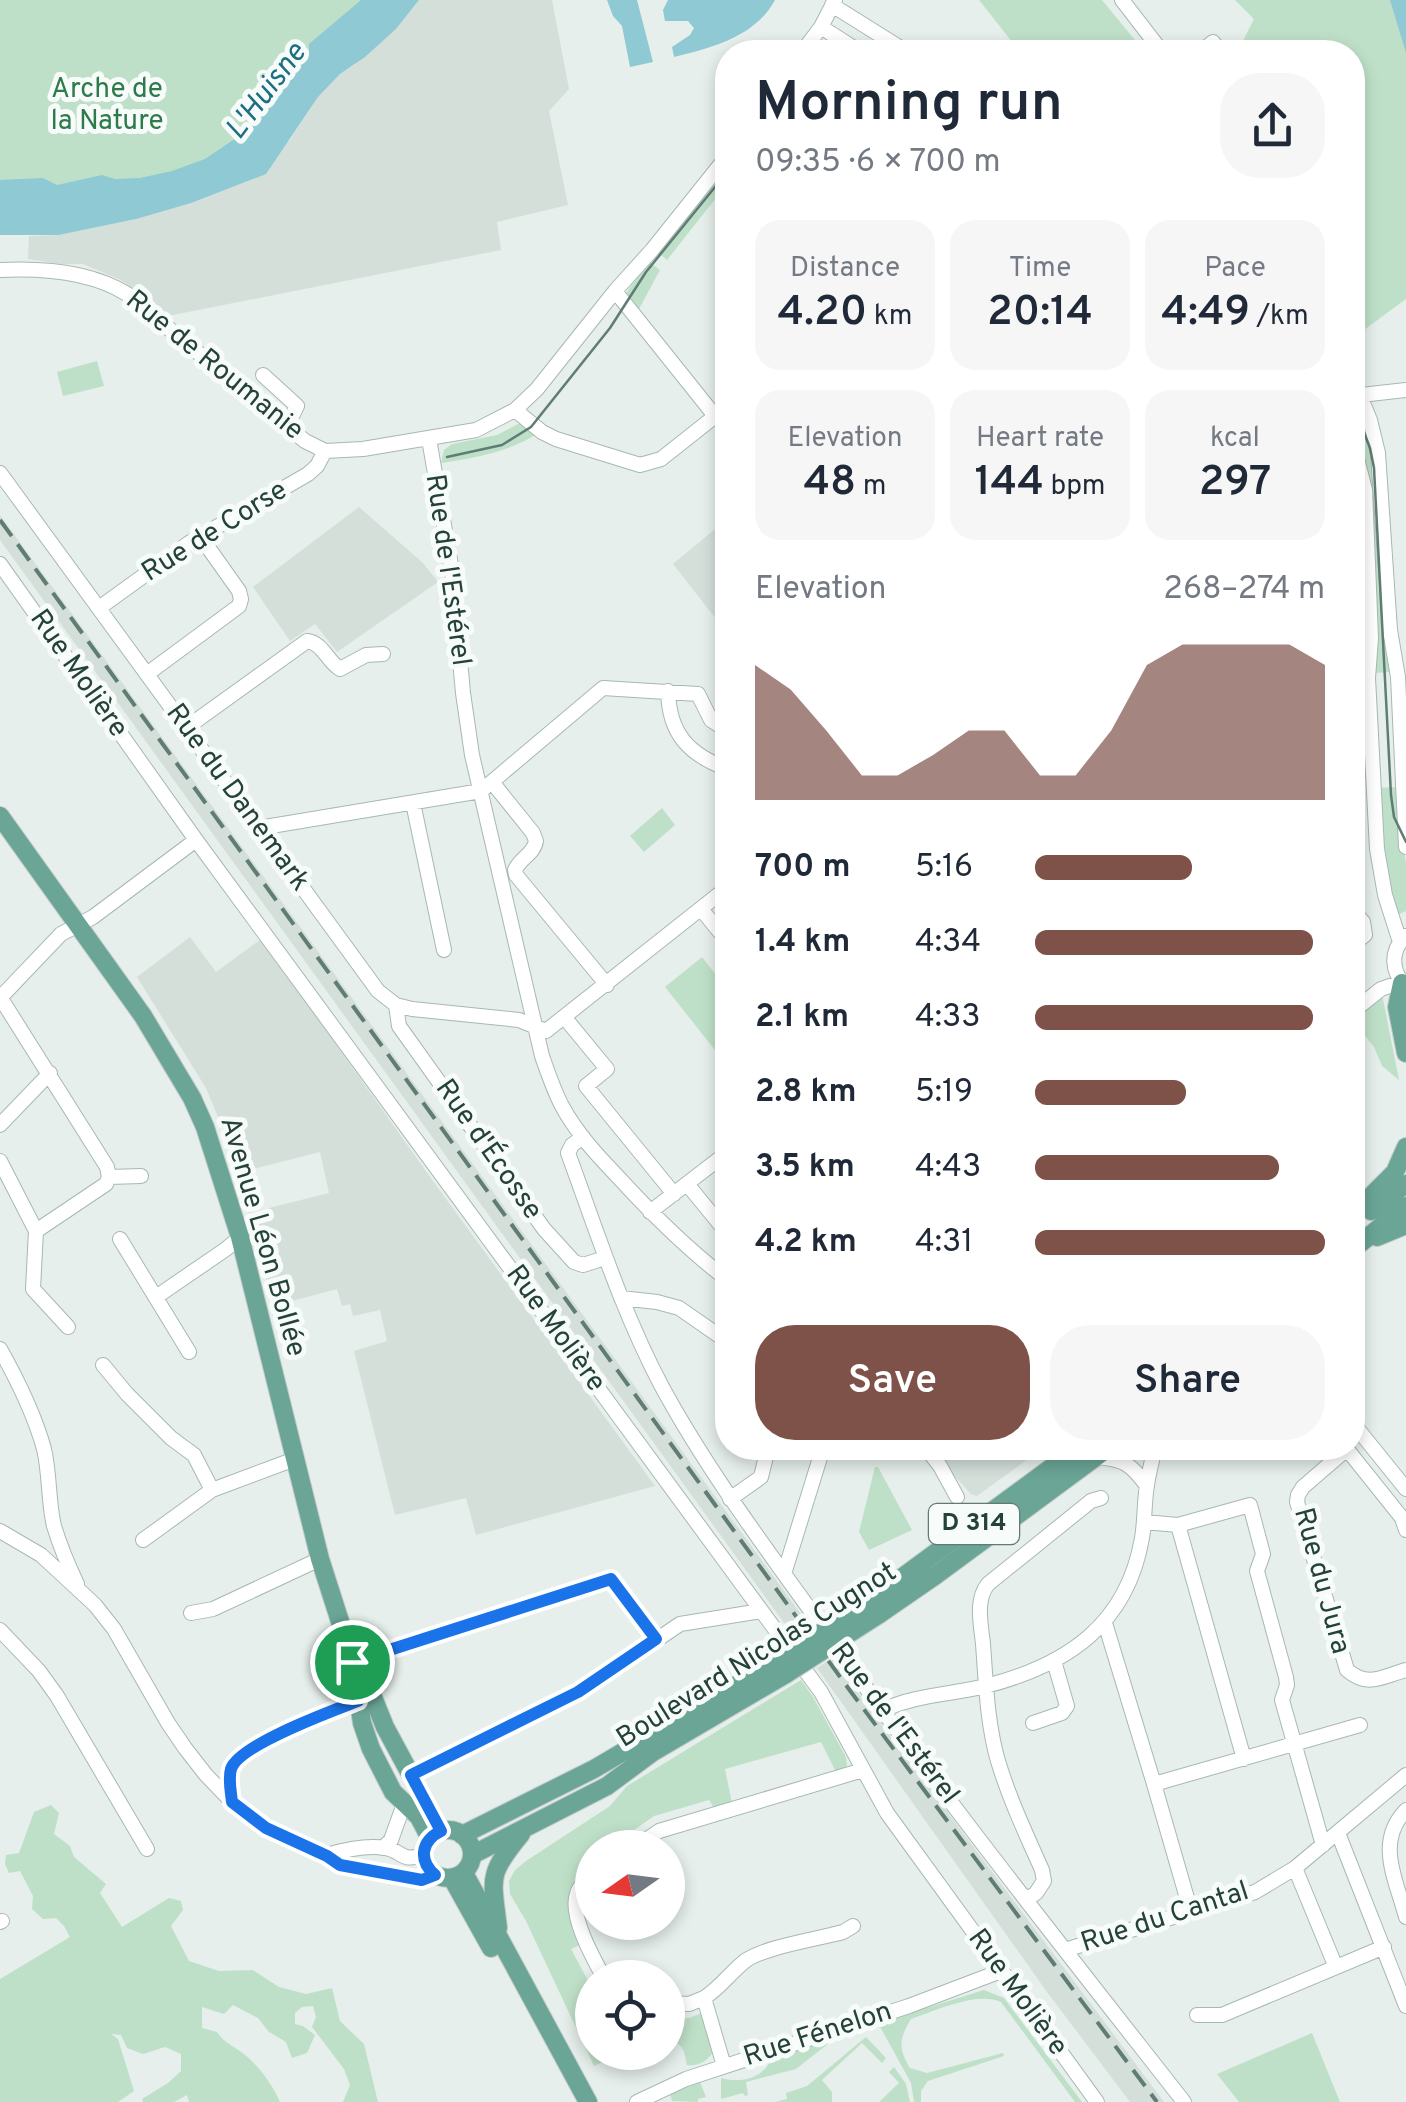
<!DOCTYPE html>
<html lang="en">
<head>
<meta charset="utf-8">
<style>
  body { margin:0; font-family:Overpass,sans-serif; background:#f6f6f7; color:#1f2937; height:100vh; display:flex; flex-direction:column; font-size:38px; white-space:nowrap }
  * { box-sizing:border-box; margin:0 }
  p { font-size:32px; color:#747a83 }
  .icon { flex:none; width:55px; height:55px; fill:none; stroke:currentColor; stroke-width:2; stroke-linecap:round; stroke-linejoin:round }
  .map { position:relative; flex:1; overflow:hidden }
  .details { position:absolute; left:715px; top:40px; width:650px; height:1420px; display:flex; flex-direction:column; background:#fff; border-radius:40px; box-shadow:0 5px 15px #0003 }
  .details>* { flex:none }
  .needle { width:65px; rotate:256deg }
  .tools { position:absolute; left:575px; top:1830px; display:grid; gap:20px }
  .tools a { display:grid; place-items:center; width:110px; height:110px; border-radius:50%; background:#fff; box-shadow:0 5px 15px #0003; font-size:50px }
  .pin { position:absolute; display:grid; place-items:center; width:85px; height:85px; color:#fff; margin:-42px; border:5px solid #fff; border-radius:50%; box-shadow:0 2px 10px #0007 }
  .round { display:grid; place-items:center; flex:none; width:105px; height:105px; border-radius:40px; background:#f6f6f7 }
  .head { display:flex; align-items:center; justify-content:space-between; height:170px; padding:0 40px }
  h1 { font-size:55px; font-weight:600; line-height:75px }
  .metrics { display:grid; grid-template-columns:repeat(3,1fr); gap:15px; height:170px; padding:10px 40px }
  .metrics div { display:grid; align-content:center; border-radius:25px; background:#f6f6f7; text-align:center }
  .metrics b { font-size:42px; font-weight:600 }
  .metrics small { font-size:28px; font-weight:400 }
  .metrics p { font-size:28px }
  .chart { height:280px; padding:20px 40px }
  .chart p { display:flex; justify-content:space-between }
  .chart svg { width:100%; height:180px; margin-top:10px; fill:#7f5249; opacity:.7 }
  .button { display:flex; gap:20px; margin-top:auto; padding:20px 40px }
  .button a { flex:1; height:115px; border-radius:40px; background:#7f5249; color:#fff; font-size:40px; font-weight:600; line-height:115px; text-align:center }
  .button a+a { background:#f6f6f7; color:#1f2937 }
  ul { padding:0 40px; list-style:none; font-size:32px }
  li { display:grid; grid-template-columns:160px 120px 1fr; align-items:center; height:75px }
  li i { height:25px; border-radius:12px; background:#7f5249 }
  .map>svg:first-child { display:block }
</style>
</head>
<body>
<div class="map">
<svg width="1406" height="2102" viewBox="0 0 1406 2102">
  <rect width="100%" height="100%" fill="#e6efeb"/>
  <!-- built -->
  <path fill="#d4dfda" d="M419,0h133l17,89 -20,22 19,94 -71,17 4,28 -333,66 -47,-36 -38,-16h-22l-33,-5 1,-23 30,-1 77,-16 153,-78 29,-44 22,-23 14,-9 42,-36z
    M359,507l64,56 15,19 -101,70 -22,-28 -25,17 -37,-54z
    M0,515l811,1113 -16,10 -795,-1098z
    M727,519v114l-54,-69z
    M190,937l26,35 45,-33 172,242 222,305 -179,49 -10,-37 -71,17 -41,-164 33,-10 -7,-31 -27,6 -3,-12 -8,2 -5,-17 -64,17 -24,-93 80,-20 -9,-41 -83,21 -14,-44 -17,-41 -69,-111z
    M937,1448h106l-66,48 -6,-2 -20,-22z
    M832,1658l244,326 88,118h-34l-83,-110 -230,-324z"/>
  <!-- green -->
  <path fill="#bfe0c8" d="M0,0h390l-142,168 -248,48z
    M979,0h123l42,51 -124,1z
    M1235,0h171v299l-53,39 -1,-286h-108l-4,-5 14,-28z
    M727,165v19l-60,76 -9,-8z
    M649,262l11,8 -21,39 -12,-16 1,-3z
    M97,361l7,25 -41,10 -6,-24z
    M1354,412l8,2 11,29 20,229 -21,1 -9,-218 -10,-32z
    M518,424h6l13,10c-29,18 -63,24 -96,29l3,-13 8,-6 45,-9z
    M1398,787l1,35 7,41v48l-9,4 -13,-48 -7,-79z
    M662,808l13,17 -31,27 -14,-16z
    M702,957l25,32v66l-5,4 -57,-72z
    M1381,989l18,91 -17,-14 -8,-19 -21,-26 -1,-9z
    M875,1467h3l34,63 -43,20 -10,-18z
    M801,1680l12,17 33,60 1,8 -3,5 -8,2 -15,-30 -96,27 7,34 -18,5 -5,-8 -55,16 -44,31 -18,1v12l-10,8 8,9 -12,12 9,53 -16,7 21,39v64l30,1 -28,13 -68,-145 -16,-27 -1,-13 6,-11 11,-9 84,-55 17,-20z
    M51,1805l8,8 -5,21 16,12 4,11 32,27 -6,9 22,34 47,-29 12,3 2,9 -12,16 18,35 30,10 34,-1 26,17 27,7 26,-6 8,33 24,23 14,58h-35l7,-17 -6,-16 -32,-42 4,-10 -3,-11 -11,1 -7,6v11l8,2 12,9 -8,18 -15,5 -6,-16 -17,-10 -11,-14 -25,-13 -9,9 -22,-7v21l15,4c7,11 17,14 27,22 14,11 29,31 36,48h-91l-2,-7 -13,7h-31l-1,-3 26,-16 13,-12v-17l-16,-7 -22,7 -16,-6 -6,-13 -10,-1 7,5 16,52 -16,11h-118v-123l70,-42 -6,-11 -8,-8 -13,1 -11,-10 1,-13 -13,-25 -11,2 -4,-9 1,-9 13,-2 15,-41z
    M984,1990l20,8 78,104h-7l-74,-100c-24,-11 -66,9 -90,17 -12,20 -13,29 -1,49l17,5 76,-20 1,3 -76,25 -7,10v11h-7l-3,-19 -33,-60z
    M702,2013l11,38c-3,9 -16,16 -26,14 -3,-10 -1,-15 -10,-22h-9v-22l21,-3z
    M1312,2033l28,69h-101l-22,-28z
    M838,2036l-42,33 -50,13 2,13 -3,1 -2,-3 -22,6v-21c22,6 43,0 52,-22z
    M866,2037l20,21 -4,5 -20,-20 -40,37 10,12v10h-57l12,-3 -1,-6 21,-7z
    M894,2067l12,17 4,18h-31l20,-19 -10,-11z
    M700,2082l6,15 -8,2v3l-26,-1 -2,-7z"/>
  <!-- water -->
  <path fill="#8ec9d4" d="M361,0h58l-23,29 -31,28 -25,17 -22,23 -52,77 -75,29 -55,16 -77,16h-59v-55l43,-2 14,7 45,-10 13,4 25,-1 32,-7 33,-12 37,-25 21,-19 46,-66v-5z
    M607,0h30l16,62 -23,5 -8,-41 -9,-10z
    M668,0h107c-20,37 -64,48 -101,57l-2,-10 18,-12 4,-7 -6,-7h-23l-2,-11z
    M1390,0h16v53z"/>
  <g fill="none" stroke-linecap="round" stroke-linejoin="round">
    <!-- minor casing -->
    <g stroke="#a8b8b2" stroke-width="16">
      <path id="minor" d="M1122,0l37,48 -5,4
        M832,5l75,47
        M821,27l39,25
        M802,52l19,-25 14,-27
        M1201,52l12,-10 8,10
        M0,270c42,-2 90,1 127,24l178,147 20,10 38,-2 113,-19 39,-20 22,-21 78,-98 37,-41 76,-95
        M615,291l100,125
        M263,375l34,31 -10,20
        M1352,385l8,11 10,24 8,33 12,177 8,47 8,170
        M1352,396l54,-6
        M515,410l27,22 14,7 84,26 21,-6 67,-53
        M429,439l23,132 11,122 9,62 70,301c6,17 12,35 20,50 15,28 37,51 58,73 33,36 68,71 108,101
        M1352,439l13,51 6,148 -3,40 9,171 8,46 15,47
        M0,473l378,518 18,14 16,4 107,11 27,11 182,-144
        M0,564l196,276 625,852 66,121 210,289
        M99,608l90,-65 119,-69 9,-8 8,-15
        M147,674l92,-68 2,-7 -2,-8 -39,-55
        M668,691c1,43 21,64 60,78
        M186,728l121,-87c16,2 20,20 33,28l26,-14 17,-1
        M492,782l41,51 3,8c-2,13 -16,17 -21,29l1,5 91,110
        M481,791l122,-103 95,6 13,26 17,11
        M413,803l31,147
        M259,828l222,-37
        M701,909l27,33
        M1352,909l11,13 2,13 -13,10
        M1405,936c-15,16 -14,35 1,51
        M0,998l61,-64 32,-17 103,-77
        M396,1005l3,21 145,203 30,33 9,3 22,-7
        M1352,1012l29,-23 20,-7
        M565,1018l42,51 -21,17 88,108
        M0,1125l50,-52
        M583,1137l-11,8 -4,8c29,79 54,158 93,232 46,85 104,162 160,240 115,163 240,320 363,477
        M0,1161l36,70 70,-47 3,-7 -2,-10 -107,-170
        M109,1177l32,-1
        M687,1184l41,50
        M650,1212l78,-60
        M36,1231l-3,58 35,38
        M120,1239l69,113
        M156,1297l70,-48 14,-12
        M621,1298l36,4 22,6 49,34
        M0,1349c18,32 34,64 44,100 6,25 4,52 10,77 6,20 14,39 23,58
        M103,1365l24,29 44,44 23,17 18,35 83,-31
        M1352,1422l54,67
        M926,1448l14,18 17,31
        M1346,1448l56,70 4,12
        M1179,1449l2,-1
        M1347,1449l-44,38 -5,8 -1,7 50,168c21,18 34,7 59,0
        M1096,1457c28,2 35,7 51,29
        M730,1499l31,-22 7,-29
        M1144,1522l34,3 72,-20 13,49 -6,17 29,106 1,8 -5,15 41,145
        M1178,1525l66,234
        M0,1531l41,24 54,50 19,24 54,94 17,25 21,27 26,27 34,26 61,27 13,10 82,15 13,-5
        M143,1540l69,-50
        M784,1574l39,-126
        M191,1613l22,-4 107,-50
        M1105,1623l49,161
        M0,1630l39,41 18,25 90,153
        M353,1662l258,-83 45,60
        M882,1710c37,-16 67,-15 104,-24 81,-21 141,-61 156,-148 3,-17 2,-35 5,-53 2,-13 5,-25 8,-37
        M1033,1723l29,-10 5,-7 -13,-45
        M411,1775l167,-82 102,-69 81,-13
        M232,1802c-1,-10 -4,-23 -1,-33 8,-24 101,-58 127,-68
        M1406,1810c-31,32 -10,69 0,107
        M1338,1833l68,173
        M383,1848l8,-8 13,-36
        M634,1848l25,-17 204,-61
        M327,1855c17,-5 40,-10 58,-7 17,2 17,16 38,6
        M1295,1868l40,97
        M592,1876c-6,5 -13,10 -15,18 -8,21 16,64 27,84
        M1026,1900l10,-7 8,-12 -2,-11c-16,-36 -33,-72 -44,-109 -11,-38 -12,-78 -15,-117 -2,-20 -8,-44 5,-60l103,-83 10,-3
        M1191,1912l-37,-128 206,-59
        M0,1922l2,-1
        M1065,1950l190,-58 40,-24 111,-93
        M704,1998c16,-10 26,-25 41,-37 19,-14 73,-22 98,-29l10,-6
        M668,2003l21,1 15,-6 20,68
        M1197,2015h25l162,-68
        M637,2102l49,-23 223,-73 92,-35"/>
    </g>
    <!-- major casing -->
    <g stroke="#c2cac8" stroke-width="20">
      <path id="major" d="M0,816l143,200 49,82 13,29 35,110 80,322 33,103 9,61 9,26 22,43 26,25 11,21
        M1402,983l-5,24 9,46
        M1371,1211l35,-27
        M1352,1215l43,-43 11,-25
        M1377,1237l29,-12
        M1352,1250l54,-44
        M870,1601l208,-153
        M878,1615l58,-40 172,-127
        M356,1667l12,18 17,42 56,104
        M424 1854a24 24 0 1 1 48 0a24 24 0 1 1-48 0Z
        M462,1835l132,-66 185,-109
        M472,1855l135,-69 46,-34 133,-78
        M464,1873l124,229
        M452,1878l39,70
        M498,1928c-6,-51 -11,-53 23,-94"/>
    </g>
    <!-- minor -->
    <use href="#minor" stroke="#fff" stroke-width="14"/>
    <!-- major -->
    <use href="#major" stroke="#6aa596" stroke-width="18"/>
    <!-- tram -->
    <path stroke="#5f7d75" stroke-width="2.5" d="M1352,401l18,47 4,20 17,327 3,22 12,25
      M447,457l55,-12 29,-18 79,-99 36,-56 82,-101"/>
    <!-- rail -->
    <path stroke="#5f7d75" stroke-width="4" stroke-dasharray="20 10" stroke-linecap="butt" d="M0,520l851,1172 306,410"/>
    <!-- major-bridge casing -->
    <g stroke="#c2cac8" stroke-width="20" stroke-linecap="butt">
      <path id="major-bridge" d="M779,1660l91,-59
        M786,1674l92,-59"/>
    </g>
    <!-- major-bridge -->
    <use href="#major-bridge" stroke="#6aa596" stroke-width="18"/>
  </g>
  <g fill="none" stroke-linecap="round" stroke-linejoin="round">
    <!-- route casing -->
    <g stroke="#fff" stroke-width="20">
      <path id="route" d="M611,1579l45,60 -78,53 -167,83 30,56c-20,10 -23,29 -6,44l-13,5 -82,-15 -13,-9 -61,-28 -34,-26c-1,-10 -4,-23 -1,-33 8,-24 101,-58 127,-68l-6,-39z"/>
    </g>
    <!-- route -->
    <use href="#route" stroke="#1a73e8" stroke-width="12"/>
  </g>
  <g text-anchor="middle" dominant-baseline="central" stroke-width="10" stroke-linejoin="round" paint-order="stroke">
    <!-- shield labels -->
    <rect fill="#f7fbf9" stroke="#637a73" stroke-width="2.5" x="929" y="1504" width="90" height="40" rx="8"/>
    <g font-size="25" font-weight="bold" fill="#24423a">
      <text x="974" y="1524">D 314</text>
    </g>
    <!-- park labels -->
    <g font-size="28" fill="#2d7a4b" stroke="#f7fbf9">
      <text x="107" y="90">Arche de<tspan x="107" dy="32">la Nature</tspan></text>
    </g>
    <!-- street labels -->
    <g font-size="28" fill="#24423a" stroke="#f7fbf9">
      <text transform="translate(214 366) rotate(39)">Rue de Roumanie</text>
      <text transform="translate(215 532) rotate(-32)">Rue de Corse</text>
      <text transform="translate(447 570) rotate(82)">Rue de l'Estérel</text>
      <text transform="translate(78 674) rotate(55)">Rue Molière</text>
      <text transform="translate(237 798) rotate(54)">Rue du Danemark</text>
      <text transform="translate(488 1150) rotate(55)">Rue d'Écosse</text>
      <text transform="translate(262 1237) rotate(74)">Avenue Léon Bollée</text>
      <text transform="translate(555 1329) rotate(54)">Rue Molière</text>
      <text transform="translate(1321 1581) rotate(75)">Rue du Jura</text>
      <text transform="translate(757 1656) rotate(-32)">Boulevard Nicolas Cugnot</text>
      <text transform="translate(894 1724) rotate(53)">Rue de l'Estérel</text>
      <text transform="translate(1165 1918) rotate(-18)">Rue du Cantal</text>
      <text transform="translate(1017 1993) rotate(54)">Rue Molière</text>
      <text transform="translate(818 2035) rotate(-18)">Rue Fénelon</text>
    </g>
    <!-- water labels -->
    <g font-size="30" font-style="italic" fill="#1c6f80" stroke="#f7fbf9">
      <text transform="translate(267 92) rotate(-53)">L'Huisne</text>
    </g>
  </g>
</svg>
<div class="tools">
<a><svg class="needle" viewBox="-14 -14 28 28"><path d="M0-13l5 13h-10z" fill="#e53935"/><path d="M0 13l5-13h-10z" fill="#747a83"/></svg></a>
<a><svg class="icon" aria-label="locate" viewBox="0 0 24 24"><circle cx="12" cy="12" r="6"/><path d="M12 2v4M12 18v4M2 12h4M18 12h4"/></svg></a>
</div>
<div class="pin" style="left:352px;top:1662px;background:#1e9e55"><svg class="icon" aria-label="arrive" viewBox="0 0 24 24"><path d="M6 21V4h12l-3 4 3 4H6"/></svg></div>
<section class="details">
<div class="head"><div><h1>Morning run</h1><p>09:35 · 6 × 700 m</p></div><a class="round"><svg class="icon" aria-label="share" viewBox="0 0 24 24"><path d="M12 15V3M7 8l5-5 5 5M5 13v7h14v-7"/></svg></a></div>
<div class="metrics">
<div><p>Distance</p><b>4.20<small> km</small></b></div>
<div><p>Time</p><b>20:14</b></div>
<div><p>Pace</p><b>4:49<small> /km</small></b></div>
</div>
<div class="metrics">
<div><p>Elevation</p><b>48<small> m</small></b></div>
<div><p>Heart rate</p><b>144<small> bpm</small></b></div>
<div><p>kcal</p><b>297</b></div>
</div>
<div class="chart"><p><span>Elevation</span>268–274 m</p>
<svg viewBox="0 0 160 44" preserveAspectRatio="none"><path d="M0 44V11L10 17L20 27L30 38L40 38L50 33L60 27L70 27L80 38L90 38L100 27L110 11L120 6L130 6L140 6L150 6L160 11V44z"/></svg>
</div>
<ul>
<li><b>700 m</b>5:16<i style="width:54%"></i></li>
<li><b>1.4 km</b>4:34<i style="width:96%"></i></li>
<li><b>2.1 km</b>4:33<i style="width:96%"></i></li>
<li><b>2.8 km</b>5:19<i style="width:52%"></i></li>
<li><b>3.5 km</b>4:43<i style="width:84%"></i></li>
<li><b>4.2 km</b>4:31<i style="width:100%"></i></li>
</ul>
<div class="button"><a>Save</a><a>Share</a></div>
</section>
</div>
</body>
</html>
